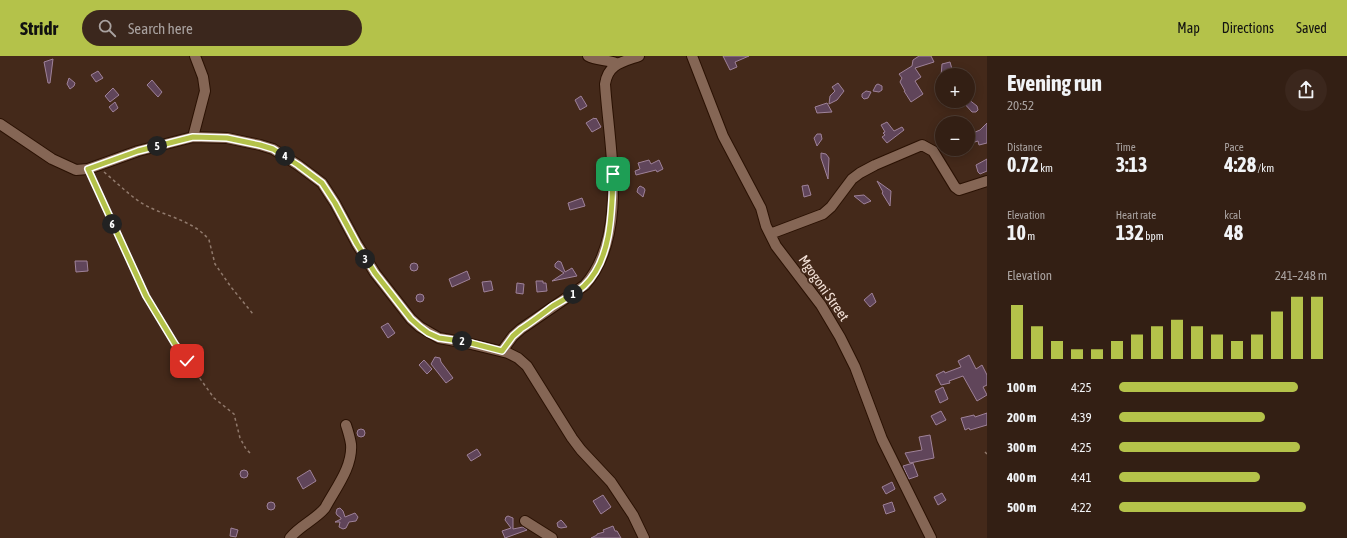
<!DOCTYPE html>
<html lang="en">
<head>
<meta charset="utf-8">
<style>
  body { margin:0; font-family:"Asap Condensed",sans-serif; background:#3b271d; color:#f1f3f6; height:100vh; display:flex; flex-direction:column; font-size:15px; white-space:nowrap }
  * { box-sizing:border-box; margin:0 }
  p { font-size:13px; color:#a9a2a0 }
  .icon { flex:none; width:22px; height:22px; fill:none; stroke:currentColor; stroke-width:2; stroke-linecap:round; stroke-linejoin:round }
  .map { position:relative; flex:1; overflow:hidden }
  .sheet { display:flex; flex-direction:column; background:#331f14; width:360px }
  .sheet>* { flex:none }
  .buttons { position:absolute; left:935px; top:12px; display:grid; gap:8px }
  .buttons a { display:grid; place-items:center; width:40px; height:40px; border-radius:50%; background:#331f14; box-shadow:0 2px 10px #0003,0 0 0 1px #4e3d34; font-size:20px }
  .pin { position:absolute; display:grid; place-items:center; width:34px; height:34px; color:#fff; margin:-17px; border-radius:8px; box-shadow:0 2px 6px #0006 }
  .km { position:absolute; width:20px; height:20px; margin:-10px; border-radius:50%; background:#222; color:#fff; font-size:11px; line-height:20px; text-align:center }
  .round { display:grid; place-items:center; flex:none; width:42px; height:42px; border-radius:21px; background:#3b271d }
  .summary { display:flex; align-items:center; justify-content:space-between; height:68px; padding:0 20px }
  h1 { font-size:22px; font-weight:700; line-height:30px }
  .figures { display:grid; grid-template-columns:repeat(3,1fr); gap:6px; height:68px; padding:4px 20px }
  .figures div { display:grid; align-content:center }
  .figures b { font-size:20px; font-weight:700 }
  .figures small { font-size:11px; font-weight:400 }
  .figures p { font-size:11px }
  .chart { height:112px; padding:8px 20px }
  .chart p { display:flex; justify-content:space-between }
  .chart svg { width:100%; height:72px; margin-top:4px; stroke:#b4c24a; stroke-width:6 }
  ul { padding:0 20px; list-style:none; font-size:13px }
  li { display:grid; grid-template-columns:64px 48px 1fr; align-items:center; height:30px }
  li i { height:10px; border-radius:5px; background:#b4c24a }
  header { display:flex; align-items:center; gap:24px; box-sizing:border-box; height:56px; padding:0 20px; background:#b4c24a; color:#111 }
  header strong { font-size:19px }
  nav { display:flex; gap:22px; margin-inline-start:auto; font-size:14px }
  .search { width:280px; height:36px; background:#3b271d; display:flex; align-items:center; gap:10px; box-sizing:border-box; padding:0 14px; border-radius:22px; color:#a9a2a0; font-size:15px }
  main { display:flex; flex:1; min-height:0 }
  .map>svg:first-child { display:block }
</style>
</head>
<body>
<header>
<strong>Stridr</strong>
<div class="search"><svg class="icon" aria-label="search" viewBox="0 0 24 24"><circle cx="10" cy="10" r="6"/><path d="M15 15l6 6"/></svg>Search here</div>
<nav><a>Map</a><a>Directions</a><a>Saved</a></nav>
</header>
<main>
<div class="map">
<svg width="987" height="482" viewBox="0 0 987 482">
  <rect width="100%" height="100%" fill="#44291a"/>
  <!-- building -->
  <path fill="#60455a" stroke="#9f8299" d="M723,0h26l-14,6 2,5 -7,3z
    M919,0h12l3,6 -19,6 6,9 -6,4 8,13 -12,8 -7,-11h1l-5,-9 2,-4 -3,-4 13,-8 1,-6z
    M53,3l-3,24h-2l-4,-21z
    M950,6l2,7 -11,7 1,-12z
    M98,15l5,7 -7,4 -5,-7z
    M69,22l6,5 -1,3 -4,3 -3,-5z
    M152,24l10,12 -4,5 -11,-12z
    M838,27l6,8 -7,9 -8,4 1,-8 5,-5 -3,-4z
    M878,28l4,2v4l-3,2 -6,-1 3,-6z
    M113,32l6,7 -9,7 -5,-6z
    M866,35l5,1 -3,6 -4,1 -2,-2v-3z
    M581,40l6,10 -7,4 -5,-10z
    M968,43l9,7 1,4 -2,2h-4l-10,-11h6z
    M115,46l3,6 -5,4 -4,-5z
    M827,47l5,9 -15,1 -2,-6z
    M594,62l1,1 1,-1 5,9 -9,5 -6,-9z
    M887,66l7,9 8,-4 2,3 -17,13 -5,-6 3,-2 -2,-2 2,-1 -4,-7z
    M987,67v20l-8,2 -1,-4 -10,3v-9l12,-5z
    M817,78h4l1,5 -5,7 -3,-8z
    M821,97l5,1 3,4 -1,21 -7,-21z
    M987,103v12l-7,3 -2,-2 -2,-7z
    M649,104l2,4 8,-4 4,9 -6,3 -1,-2 -20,5 -1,-4 5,-2 -2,-6z
    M877,125l14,10 -1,15 -8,-13 1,-1z
    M808,129l3,10 -7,2 -2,-11z
    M640,130l4,2 1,2 -2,7 -6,-5 1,-4z
    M864,139l7,6 -7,3 -10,-8z
    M582,142l3,8 -15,4 -2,-7z
    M75,205h12l1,10 -12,1z
    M558,205l3,1 4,10 7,-4 5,8 -25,5 12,-8 -9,-6v-3z
    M410 211a4 4 0 1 1 8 0a4 4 0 1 1-8 0Z
    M467,215l3,8 -18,8 -3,-8z
    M491,225l2,9 -9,2 -2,-10z
    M536,225h7v2h3l1,8 -10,1z
    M517,227l7,1 -1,10 -7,-1z
    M872,237l4,9 -6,5 -6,-7z
    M416 242a4 4 0 1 1 8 0a4 4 0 1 1-8 0Z
    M388,267l7,10 -7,5 -7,-11z
    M969,299l7,14 6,-4 5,10v10l-4,2 4,8 -10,6 -14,-25 -14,5 1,2 -9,2 -5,-10 8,-4 1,2 16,-6 -3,-6z
    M435,301l5,1 1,4 12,16 -7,5 -15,-19z
    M424,304l8,9 -5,5 -8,-9z
    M943,331l5,12 -8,4 -5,-12z
    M941,355l5,9 -10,5 -5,-9z
    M987,357v12l-17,5 -1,-2 -4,2 -4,-12 13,-3 1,2z
    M357 377a4 4 0 1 1 8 0a4 4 0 1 1-8 0Z
    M930,379l4,23 -24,5 -5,-10 17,-3 -3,-13z
    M477,393l4,6 -10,6 -4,-6z
    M913,407l5,13 -9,3 -6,-13z
    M240 418a4 4 0 1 1 8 0a4 4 0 1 1-8 0Z
    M310,414l6,11 -13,8 -6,-11z
    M892,426l3,7 -9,5 -4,-7z
    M942,437l4,7 -8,5 -4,-8z
    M603,439l8,12 -10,7 -8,-13z
    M267 450a4 4 0 1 1 8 0a4 4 0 1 1-8 0Z
    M892,446l3,9 -9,3 -3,-9z
    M340,452l3,3 2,6 10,-4 3,4 -2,4 -7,1 -3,6 -3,1 -4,-2 1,-5h-5l6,-3v-1l-4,-3 -1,-2 1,-4z
    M508,460l5,2v11l10,-2 4,3 -22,8 -3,-7 9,-3 -6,-8 1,-3z
    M561,464l2,2 4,5 -6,1 -3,-1 -1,-4z
    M613,470l2,5h2l4,7h-30l6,-3v-1l7,-2 -1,-2z
    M231,472l7,2 -2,7 -6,-1z"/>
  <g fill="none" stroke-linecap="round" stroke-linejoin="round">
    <!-- minor casing -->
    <g stroke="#2a1103" stroke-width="12">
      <path id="minor" d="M588,0c9,5 20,3 30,8
        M692,0l31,80 38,72 5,18 10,20 45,59 19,32 15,30 27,72 49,99
        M0,68l52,35 24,11 12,-1 50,-18 55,-14 34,1 33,7 13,4 25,16 24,18 13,20 22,41 18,29 36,46 9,8 19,11 28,5 41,10 10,5 9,8 45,72 9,12 30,32 22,33 11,23
        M193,81l12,-46 -2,-14 -8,-21
        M770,178l53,-20 8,-7 21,-28 8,-6 15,-8 47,-20 11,6 22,36 4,3 28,-9
        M502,295l11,-15 8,-7 64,-44c44,-51 24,-139 20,-201 3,-20 17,-22 34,-28
        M525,465l27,17
        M290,482c9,-12 25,-18 35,-30 10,-19 28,-41 26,-64 -1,-6 -3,-13 -5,-19"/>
    </g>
    <!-- path -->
    <path stroke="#917a6d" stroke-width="1.5" stroke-dasharray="3 3" stroke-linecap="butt" d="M104,116c12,10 23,21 36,30 21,14 53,17 69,38l6,24 16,23 22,27
      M92,122l45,99 18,35 20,32 39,54 20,16 6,24 6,11 4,4
      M985,396l2,2"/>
    <!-- minor -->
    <use href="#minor" stroke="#856655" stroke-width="10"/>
  </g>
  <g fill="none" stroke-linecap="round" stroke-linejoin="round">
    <!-- route casing -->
    <g stroke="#fff" stroke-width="8">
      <path id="route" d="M187,305l-12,-17 -29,-48 -58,-127 50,-18 55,-14 34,1 33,7 13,4 25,16 24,18 13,20 22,41 18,29 36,46 9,8 8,6 11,5 28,4 35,9 11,-15 8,-7c11,-7 21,-15 32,-23 10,-6 22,-12 31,-20 28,-26 28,-76 29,-112"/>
    </g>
    <!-- route -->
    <use href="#route" stroke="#b4c24a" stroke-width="5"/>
  </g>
  <g text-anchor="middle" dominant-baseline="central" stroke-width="3.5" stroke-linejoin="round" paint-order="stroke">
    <!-- street labels -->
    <g font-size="14" fill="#f3e1d7" stroke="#44291a">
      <text transform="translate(824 232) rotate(55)">Mgogoni Street</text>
    </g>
  </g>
</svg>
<div class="buttons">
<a>+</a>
<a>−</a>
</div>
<div class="pin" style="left:613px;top:118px;background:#1e9e55"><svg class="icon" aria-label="arrive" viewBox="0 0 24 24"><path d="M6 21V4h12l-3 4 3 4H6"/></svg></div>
<div class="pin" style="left:187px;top:305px;background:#d93025"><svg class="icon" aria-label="check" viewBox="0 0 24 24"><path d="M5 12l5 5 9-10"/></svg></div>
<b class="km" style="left:573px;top:238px">1</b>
<b class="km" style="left:462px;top:285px">2</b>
<b class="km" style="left:365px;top:203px">3</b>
<b class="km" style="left:285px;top:100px">4</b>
<b class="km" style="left:157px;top:90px">5</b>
<b class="km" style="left:112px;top:168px">6</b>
</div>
<section class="sheet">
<div class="summary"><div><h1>Evening run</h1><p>20:52</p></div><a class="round"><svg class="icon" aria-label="share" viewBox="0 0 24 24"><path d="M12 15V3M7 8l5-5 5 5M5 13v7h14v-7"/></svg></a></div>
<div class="figures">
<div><p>Distance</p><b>0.72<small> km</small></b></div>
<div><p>Time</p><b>3:13</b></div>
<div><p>Pace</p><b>4:28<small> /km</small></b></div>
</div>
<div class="figures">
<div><p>Elevation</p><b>10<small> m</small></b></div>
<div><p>Heart rate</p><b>132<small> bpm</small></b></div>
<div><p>kcal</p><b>48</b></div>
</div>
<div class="chart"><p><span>Elevation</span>241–248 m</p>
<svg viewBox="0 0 160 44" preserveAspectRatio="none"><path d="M5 44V11M15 44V24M25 44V33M35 44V38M45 44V38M55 44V33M65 44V29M75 44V24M85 44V20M95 44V24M105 44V29M115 44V33M125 44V29M135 44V15M145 44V6M155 44V6"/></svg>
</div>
<ul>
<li><b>100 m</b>4:25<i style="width:86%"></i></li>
<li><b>200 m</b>4:39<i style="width:70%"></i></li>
<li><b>300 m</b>4:25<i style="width:87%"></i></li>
<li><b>400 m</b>4:41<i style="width:68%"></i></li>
<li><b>500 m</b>4:22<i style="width:90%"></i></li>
</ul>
</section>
</main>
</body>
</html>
